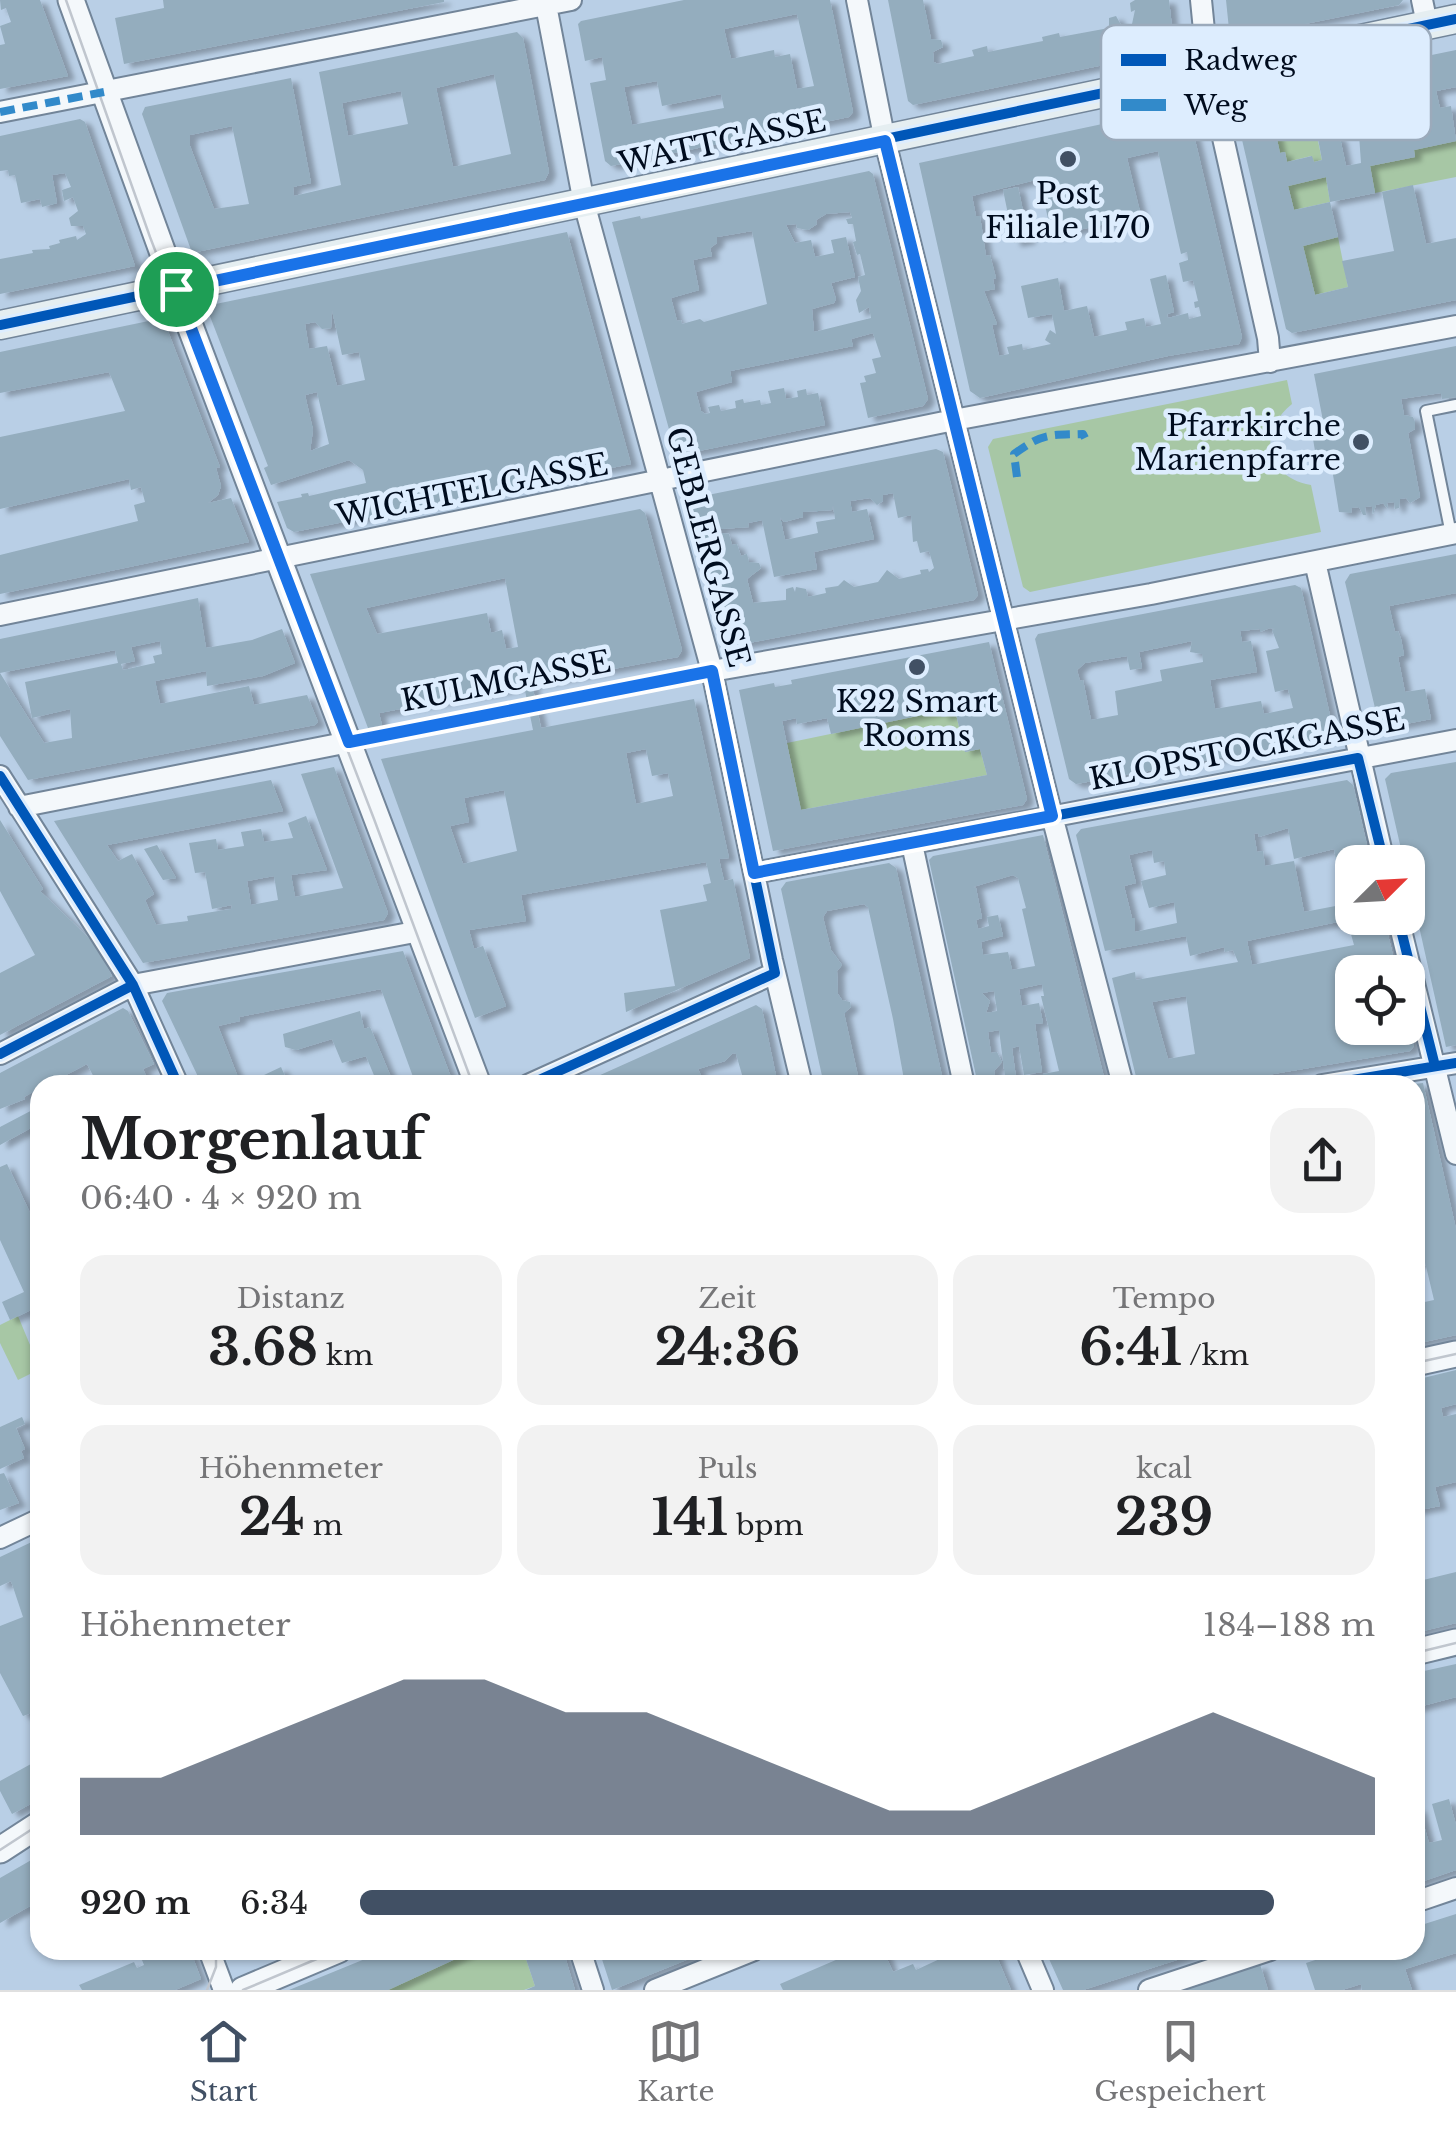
<!DOCTYPE html>
<html lang="de">
<head>
<meta charset="utf-8">
<style>
  body { margin:0; font-family:"Libre Baskerville",serif; background:#f2f2f2; color:#202124; height:100vh; display:flex; flex-direction:column; font-size:38px; white-space:nowrap }
  * { box-sizing:border-box; margin:0 }
  p { font-size:32px; color:#757577 }
  .icon { flex:none; width:55px; height:55px; fill:none; stroke:currentColor; stroke-width:2; stroke-linecap:round; stroke-linejoin:round }
  .map { position:relative; flex:1; overflow:hidden }
  .drawer { position:absolute; left:30px; top:1075px; width:1395px; height:885px; display:flex; flex-direction:column; background:#fff; border-radius:30px; box-shadow:0 2px 8px #0004 }
  .drawer>* { flex:none }
  .needle { width:65px; rotate:66deg }
  .tools { position:absolute; left:1335px; top:845px; display:grid; gap:20px }
  .tools a { display:grid; place-items:center; width:90px; height:90px; border-radius:20px; background:#fff; box-shadow:0 2px 8px #0004; font-size:50px }
  .pin { position:absolute; display:grid; place-items:center; width:85px; height:85px; color:#fff; margin:-42px; border:5px solid #fff; border-radius:50%; box-shadow:0 2px 10px #0007 }
  .round { display:grid; place-items:center; flex:none; width:105px; height:105px; border-radius:30px; background:#f2f2f2 }
  .summary { display:flex; align-items:center; justify-content:space-between; height:170px; padding:0 50px }
  h1 { font-size:55px; font-weight:800; line-height:75px }
  .stats { display:grid; grid-template-columns:repeat(3,1fr); gap:15px; height:170px; padding:10px 50px }
  .stats div { display:grid; align-content:center; border-radius:25px; background:#f2f2f2; text-align:center }
  .stats b { font-size:50px; font-weight:800 }
  .stats small { font-size:28px; font-weight:400 }
  .stats p { font-size:28px }
  .chart { height:280px; padding:20px 50px }
  .chart p { display:flex; justify-content:space-between }
  .chart svg { width:100%; height:180px; margin-top:10px; fill:#415064; opacity:.7 }
  ul { padding:0 50px; list-style:none; font-size:32px }
  li { display:grid; grid-template-columns:160px 120px 1fr; align-items:center; height:75px }
  li i { height:25px; border-radius:12px; background:#415064 }
  .tab-bar { display:flex; justify-content:space-around; align-items:center; height:140px; border-top:2px solid #e0e0e0; background:#fff; font-size:28px; color:#757577 }
  .tab-bar a { display:grid; justify-items:center; gap:5px }
  .tab-bar .active { color:#415064 }
  .map>svg:first-child { display:block }
</style>
</head>
<body>
<div class="map">
<svg width="1456" height="1990" viewBox="0 0 1456 1990">
  <defs>
    <filter id="shadow"><feDropShadow dx="7" dy="4" stdDeviation="2.5" flood-color="#0004"/></filter>
  </defs>
  <rect width="100%" height="100%" fill="#b9cfe6"/>
  <!-- green -->
  <path fill="#a7c7a5" d="M1313,117l9,43 -8,2 -3,-6 -24,6 -2,-10 -5,1 -5,-23 21,-5v-5z
    M1456,141v36l-81,16 -5,-27 45,-9 -1,-7z
    M1326,177l4,25 -36,8 -6,-24z
    M1338,237l10,50 -33,8 -12,-49z
    M1287,380l5,24c-35,28 -27,73 19,81l10,47 -291,60 -7,-5 -35,-140 5,-8z
    M941,711l1,6 14,-3 9,38 15,-3 7,26 -186,35 -14,-67z
    M18,1316l22,53 -22,11 -18,-37v-18z
    M475,1950h48l12,36 -11,4h-136z"/>
  <!-- building -->
  <path fill="#94adbe" fill-rule="evenodd" filter="url(#shadow)" d="M0,0h40l28,76 -68,13v-44l5,-1 -5,-18 11,-4 -5,-14 -5,2z
    M163,0h281v2l-320,62 -9,-46 49,-10z
    M684,0h146l23,112 -4,5 -238,49 -6,-5 -15,-78 16,-3 -4,-23 -17,4 -7,-37 3,-3zM797,14l17,72 -17,3 -7,-35 -15,3 -1,-7 -43,9 -7,-30zM657,81l5,25 59,-12 3,14 -92,17 -8,-38z
    M888,0h35l8,39 10,1 2,7 -10,5 1,10 4,2 36,-8 -2,-6 15,-4 1,6 55,-11 -1,-4 17,-4 1,4 49,-9v-10l7,-2 5,9 11,-1 3,-14 -4,2 -1,-9 5,-3h34l5,45 -4,6 -257,54 -5,-4z
    M1226,0h177l-4,5 -169,34z
    M517,32l6,6 26,134 -4,8 -349,72 -5,-2 -49,-136 3,-7 146,-29 20,105 -18,4 1,9 47,-11 -22,-113zM494,74l17,80 -58,13 -17,-79zM401,91l7,33 -60,12 -6,-33zM232,126l17,78 -35,5 -24,-63v-11z
    M1456,50v37l-20,4 4,17 11,-2 5,35 -42,9 1,7 -45,9 5,27 -45,9 8,35 -35,9 12,49 33,-8 -6,-26 52,-10 -12,-59 31,-7 13,59 30,-6v62l-164,33 -6,-4 -53,-228 4,-6zM1404,98v3l14,-3 3,13 -14,3 1,8 -13,2 -1,-5 6,-5 -1,-6 -8,-2 -1,-5zM1373,105v19l9,-2 1,5 -20,4 -4,4 2,28 -15,3 -6,-28 -4,-3 -18,4 4,21 -8,2 -2,-6 -25,6 -2,-10 -5,1 -5,-23 22,-5 -1,-5 36,-7 1,4 10,-2 -1,-4zM1326,177l4,25 -36,8 -6,-24z
    M1187,106l55,231 -3,7 -71,12 -188,42 -10,-7 -51,-228zM1158,151l23,103 6,-2 1,8 -9,3 4,19 10,-2 5,21 -4,1 1,6 4,-1 2,9 -12,3 -1,-6 -20,5 -1,-4 7,-2 -8,-37 -16,4 11,45 -15,3 -2,-9 -19,4 2,8 -33,7 -7,-31 -23,5 -6,-33 -37,8 7,32 24,-4 4,20 -6,-4 -5,10 6,4 -28,6 -1,-6 -15,3 2,7 -10,2 -7,-31 5,-1 -13,-33 11,-2 -2,-10 3,-1 -6,-23 -4,1 -6,-40h-4l-4,-20 67,-17 13,57 89,-20 -14,-58z
    M80,119l5,3 50,144 -135,28v-35l33,-6 -1,-3 18,-1 -1,-3 11,-3 -1,-3 17,-4 1,4 9,-6 -3,-8h-12l-2,-8 9,-7 -5,-14 -9,4 -2,-11 9,-3 -6,-14 -13,2 5,28 -15,4 -2,-8 -19,4 -6,-28 -6,1 -1,-6 -8,1v-35z
    M869,171l4,3 55,225 -5,7 -55,12 -8,-35 6,-1 -2,-6 12,-3 -4,-14 9,-2 -8,-24 -22,6 2,7 -123,25 2,11 -36,10 5,19 4,3 5,-1 -2,-6 11,-2 2,6 15,-3 -1,-7 8,-2 1,4 16,-3 1,5 10,-2 -3,-12 16,-3 2,11 12,-2 -1,-6 9,-2 1,6 11,-2 7,32 -141,29 -9,-3 -63,-229 28,-6 1,3zM850,212l2,6 -6,1 2,5h5l3,17 -3,1 4,13 3,-1 5,21 -7,2 3,14 -5,9 3,13 10,-6 2,11 -57,14 -2,-23 22,-6 2,-4 -5,-16 24,-6 -9,-40 -15,3 3,13 -19,4 -4,-17 -16,3 -9,-18 10,-1 1,4 11,2 9,-6 -1,-4 10,-6zM752,231l15,73 -63,18 -4,-3 -18,5 -1,-4 -4,1 -6,-23 28,-8 -6,-30 19,-4 -2,-8 7,-5v-6z
    M1018,187l11,53 -15,3 -11,-53z
    M567,232l64,232 -337,68 -7,-4 -10,-26 25,-5 -1,-3 7,-1 1,3 57,-13 -3,-13 -14,-10 -78,25 -7,-17 4,-2 -62,-160zM332,310l10,45 17,-3 6,28 -28,6 -10,-40 -18,3 -4,-25 10,-2 7,7 9,-1zM317,392l12,52 -19,7 3,-21 -8,-35z
    M163,318l57,149 -4,1 5,18 -3,9 -10,8 23,-5 18,44 -249,52v-39l138,-34 -4,-16 11,-3 -4,-15 -10,3 -2,-11 -129,30v-72l125,-26 -16,-39 -109,21v-41z
    M1456,346v51l-14,2 -1,-6 -40,6 3,16 9,2 2,5v7l-7,4 12,64 -10,6 -4,-5 -6,1 -1,9 -4,1 -1,-7 -7,1 1,6 -5,-6 -7,2 -3,9 -1,-8 -7,1 1,8h-3l-4,-8 -7,1 -1,5 -12,-1 -10,-62 -8,5 -6,-4 -3,-18 4,-2v-4l8,-1 -10,-52z
    M936,449l7,3 35,143 -4,5 -241,46 -7,-4 -36,-138 3,-6zM893,493l5,25 13,-3 2,27 4,-1 3,12 9,-2 5,17 -5,4 -1,-3 -8,1 1,4 -22,5 -12,-9 -9,12 -24,5 -10,-7 -6,6 -13,2 1,5 -18,4 -2,-8 -10,-2 -1,5 -2,-5 -7,2v11l-33,3 -6,-24 14,-11 -2,-5 -10,-1 -2,-8 -6,2 -4,-12 -5,1 -3,-11 -8,-1v-4l28,-2 -1,-4 14,-3 12,57 43,-8 -3,-17 60,-13 -7,-30 -15,3 -2,-11 20,-3 7,7 6,-4v-6zM833,505l2,14 -19,3 2,11 -33,7 -5,-23 4,5 19,-5v-5l29,-2z
    M640,509l5,4 37,137 -4,7 -146,27 9,44 153,-29 35,159 -10,1 5,22 9,-2 17,79 -124,54 -2,-19 51,-7 -15,-76 47,-9 -4,-16 8,-2 -5,-21 -185,33 5,26 -57,9 5,19 9,-3 23,60 -31,12 -94,-259 152,-29 -9,-44 -145,27 3,12 -14,3 -58,-154zM505,578l13,69 -12,2 -4,-19 -11,3 -4,-20 -110,21 -11,-26zM646,749l6,27 16,-3 5,23 -37,8 -10,-51zM504,790l13,61 -54,13 -13,-38 19,-4 -5,-24z
    M1456,554v39l-67,13 6,26 3,-1 3,8 3,16 -6,2 7,35 20,-3 6,30 -51,10 -35,-147 5,-8z
    M1295,585l6,3 12,52 21,93 -3,5 -255,46 -7,-5 -34,-140 3,-5zM1270,628l5,1 -3,1 7,18 -13,3 9,41 13,-3 5,19 -29,6 -3,-13 -46,8 -5,-29 47,-8 -6,-31 -9,1 -2,-11 20,-2v3zM1192,641l-2,11 12,2 1,8 -43,8 2,11 -47,10 3,24 -27,5 -8,-40 -3,1 -3,-11 8,-7 42,-7 3,14 12,-2 -3,-16z
    M198,598l8,50 46,-8 30,-11 13,34 -32,13 -56,10 -1,-15 -51,10 5,23 89,-18 5,19 53,-10 11,27 -3,3 -287,55 -28,-44v-97zM160,641l2,13 -9,2 2,7 -32,7 -2,-6 14,-3 -4,-14zM115,650l3,13 -93,19 7,36 38,-9 2,29 -28,5 -44,-70z
    M989,642l38,157 -4,6 -250,46 -34,-161 35,-7 1,4 17,-3 -1,-4zM941,711l1,6 14,-3 9,38 15,-3 7,26 -186,35 -19,-89 14,-3 1,6 30,-6 4,16z
    M1456,762v283l-10,2 -38,-170v-15h-4l-19,-83 6,-6z
    M334,767l54,146 -4,7 -241,43 -89,-142 217,-41 12,31 -176,34 11,16 14,-7 22,40 -9,6 11,25 32,-4 -1,-5 44,-7 1,-4 -20,4 -7,-37 -10,1 -6,-30 27,-4 2,11 26,-4 -3,-14 20,-3 3,13 29,-4 -5,-15 18,-7 21,54 -36,5 4,22 48,-9 -42,-114zM274,876l4,24 -27,5 -4,-24z
    M1347,780l6,5 18,77h-19v56h32l13,54h-45v56h58l4,18 -4,5 -202,34h-70l-26,-107 23,-6 1,8 102,-18 -5,-12 -8,2 -1,-5 -34,9 -4,-20 -81,15 -29,-116 5,-6zM1288,828l6,31 40,-10 6,31h-3l9,24 -42,8 -10,-51 -29,5 -2,-15 -6,1 -3,-18 4,-1 1,4zM1152,850l2,13 10,-2 2,14 -25,6 8,27 25,-6 3,21 -42,9v-14h-3l-8,-32 12,-3 -7,-28zM1347,920l7,25 -102,20 -5,-24zM1186,996l9,58 -27,5 -16,-57z
    M0,820l33,53 10,16 -3,2 55,53 17,32 -112,59v-62l35,-18 -35,-64z
    M1043,835l63,250h-83l20,-5v-6l16,-3 -18,-75h3l-2,-12 -23,5 3,17 17,-3 4,20 -8,1 7,48 -18,3 -5,-29 -7,2 5,37h-11l-7,-55 -11,2 3,21 6,-1 5,10 -8,9 3,14h-19l-49,-225 4,-4zM1013,875l5,3 8,30 -4,1 13,57 -23,4 -4,-18 -25,3 -2,-13 22,-6 -5,-21 -11,2 2,9 -11,3 -2,-9 6,-2 -6,-30 -3,-1zM994,991l3,20 -11,2 4,-12 -8,-8z
    M157,845l19,33 -13,2 -19,-31z
    M889,863l7,5 48,217h-39l-12,-66 -25,-112 -4,-3 -37,7 -4,6 8,33 11,15 -5,6 1,23 4,6 8,2 1,5 -7,6 16,72h-36l-43,-196 5,-7z
    M403,951l51,134h-38l-35,-96 -142,28 1,4 -22,5 23,59h-39l-40,-84 5,-8z
    M756,1005l6,4 16,76h-33l-9,-31 -3,-1 -8,8 -27,8 5,11 -12,5h-113z
    M123,1008l5,3 26,53 -11,5 7,16h-52l-11,-21 -23,12 3,5 -5,3 -3,-5 -19,6v3l-16,9 1,2 -25,10v-36z
    M360,1011l4,18 6,-2 23,55 -15,3 -12,-29 -24,7 -10,-24 -36,11 -11,-3 -2,-13z
    M281,1067l8,18h-21l-4,-10z
    M1423,1083l33,146v106l-41,9v-40l19,-4 -9,-38 -10,3v-52l4,-1 -4,-19v-109z
    M40,1106v17l-40,22v-18z
    M7,1164l33,70v91l-7,-16 -23,11 -8,-18 22,-10 -24,-52v-73z
    M1456,1370v34l-15,4 2,9 13,-3v68l-21,5 5,19 -25,5v-131z
    M22,1417l3,7 -9,4 9,21 -4,2 3,7 -24,11v-42z
    M4,1473l15,30 -19,7v-36z
    M38,1539l2,171 -17,6 -23,-43v-47l23,-9 -12,-36 -11,5v-29z
    M1456,1572v51l-41,10v-51z
    M1456,1664v33l-41,11v-35z
    M40,1759v40l-28,15 -12,-23v-10z
    M1449,1799l7,26v45l-41,14v-75l4,-1 10,35 13,-3 -10,-36z
    M40,1855v53l-3,-6 -37,21v-45z
    M1456,1914v39l-51,16 7,21h-50l-1,-6 -19,6h-27l-9,-27 40,-13h69v-23z
    M138,1950h52l11,29 -26,11h-93l-3,-5 55,-23 3,6 7,-3z
    M387,1950h88l-87,40h-99z
    M523,1950h40l12,40h-49l9,-4z
    M599,1950h112l-99,40z
    M859,1950h24l10,22 20,-8 3,6 43,-20h35l17,40h-228l-3,-6z
    M1045,1950h37l1,3 7,-3 115,1 -122,39h-20z
    M1260,1964l8,26h-86v-1z"/>
  <g fill="none" stroke-linecap="round" stroke-linejoin="round">
    <!-- service casing -->
    <g stroke="#728599" stroke-width="14">
      <path id="service" d="M1451,534l-25,-123 30,-6
        M350,742l362,-71"/>
    </g>
    <!-- minor casing -->
    <g stroke="#728599" stroke-width="24">
      <path id="minor" d="M545,0l39,203 128,468 60,289 30,125
        M857,0l28,141 167,675 71,269
        M1201,0l7,71 60,267 2,24
        M1422,0l5,24
        M0,112l571,-112
        M1315,562l69,300
        M0,615l954,-195 502,-94
        M712,671l439,-77 305,-61
        M0,776l133,209 45,100
        M19,807l330,-65
        M912,844l52,241
        M754,873l702,-133
        M1398,918l58,236
        M0,1054l133,-69 287,-54
        M528,1085l247,-112
        M1322,1085l134,-22
        M0,1538l40,-19
        M1415,1902l41,-14
        M209,1950l15,40
        M580,1950l13,40
        M1026,1950l17,40
        M655,1990l99,-40
        M1149,1990l121,-40"/>
    </g>
    <!-- tertiary casing -->
    <g stroke="#728599" stroke-width="29">
      <path id="tertiary" d="M71,0l105,289 302,796
        M1415,1363l41,-9
        M1415,1652l41,-10
        M0,1850l40,-26
        M243,1990l95,-40"/>
    </g>
    <!-- secondary casing -->
    <g stroke="#728599" stroke-width="31">
      <path id="secondary" d="M0,325l1456,-306"/>
    </g>
    <!-- service -->
    <use href="#service" stroke="#f4f8fb" stroke-width="10"/>
    <!-- minor -->
    <use href="#minor" stroke="#f4f8fb" stroke-width="20"/>
    <!-- tertiary -->
    <use href="#tertiary" stroke="#f4f8fb" stroke-width="25"/>
    <!-- secondary -->
    <use href="#secondary" stroke="#e5eef1" stroke-width="28"/>
    <!-- tram -->
    <path stroke="#c0c6ce" stroke-width="2.5" d="M66,0l84,237 224,582 99,266
      M1415,1363l41,-9
      M1415,1653l41,-10
      M0,1850l40,-26
      M207,1990l9,-23v-17
      M243,1990l95,-40"/>
    <!-- quiet -->
    <path stroke="#328aca" stroke-width="8" stroke-dasharray="15 8" stroke-linecap="butt" d="M0,112l104,-20
      M1017,477l-3,-23c29,-21 34,-19 69,-20l2,4"/>
    <!-- cycleway casing -->
    <g stroke="#ddedfe" stroke-width="16">
      <path id="cycleway" d="M0,325l1456,-306
        M0,776l133,209 45,100
        M1398,918l37,148
        M0,1054l133,-69
        M528,1085l247,-112 -21,-100 604,-115 26,104
        M1322,1085l134,-22"/>
    </g>
    <!-- cycleway -->
    <use href="#cycleway" stroke="#0057b8" stroke-width="10"/>
  </g>
  <g fill="none" stroke-linecap="round" stroke-linejoin="round">
    <!-- route casing -->
    <g stroke="#fff" stroke-width="20">
      <path id="route" d="M885,141l167,675 -298,57 -42,-202 -363,71 -173,-453z"/>
    </g>
    <!-- route -->
    <use href="#route" stroke="#1a73e8" stroke-width="12"/>
  </g>
  <!-- markers -->
  <g fill="#415064" stroke="#ddedfe" stroke-width="4">
    <circle cx="1068" cy="159" r="10"/>
    <circle cx="1361" cy="442" r="10"/>
    <circle cx="917" cy="667" r="10"/>
  </g>
  <g text-anchor="middle" dominant-baseline="central" stroke-width="9" stroke-linejoin="round" paint-order="stroke">
    <!-- street labels -->
    <g font-size="30" fill="#000c1e" stroke="#ddedfe">
      <text transform="translate(722 142) rotate(-12)">WATTGASSE</text>
      <text transform="translate(472 490) rotate(-11)">WICHTELGASSE</text>
      <text transform="translate(708 547) rotate(75)">GEBLERGASSE</text>
      <text transform="translate(506 681) rotate(-11)">KULMGASSE</text>
      <text transform="translate(1247 749) rotate(-11)">KLOPSTOCKGASSE</text>
    </g>
    <!-- poi labels -->
    <g font-size="30" fill="#000c1e" stroke="#ddedfe">
      <text x="1068" y="193">Post<tspan x="1068" dy="34">Filiale 1170</tspan></text>
      <text x="1341" y="425" text-anchor="end">Pfarrkirche<tspan x="1341" dy="34">Marienpfarre</tspan></text>
      <text x="917" y="701">K22 Smart<tspan x="917" dy="34">Rooms</tspan></text>
    </g>
  </g>
  <!-- legend -->
  <rect x="1101" y="25" width="330" height="115" rx="15" fill="#ddedfe" stroke="#9baabb" stroke-width="2.5"/>
  <rect x="1121" y="54" width="45" height="12" fill="#0057b8"/>
  <rect x="1121" y="99" width="45" height="12" fill="#328aca"/>
  <g font-size="28" fill="#000c1e">
    <text x="1184" y="70">Radweg</text>
    <text x="1184" y="115">Weg</text>
  </g>
</svg>
<div class="tools">
<a><svg class="needle" viewBox="-14 -14 28 28"><path d="M0-13l5 13h-10z" fill="#e53935"/><path d="M0 13l5-13h-10z" fill="#757577"/></svg></a>
<a><svg class="icon" aria-label="locate" viewBox="0 0 24 24"><circle cx="12" cy="12" r="6"/><path d="M12 2v4M12 18v4M2 12h4M18 12h4"/></svg></a>
</div>
<div class="pin" style="left:176px;top:289px;background:#1e9e55"><svg class="icon" aria-label="arrive" viewBox="0 0 24 24"><path d="M6 21V4h12l-3 4 3 4H6"/></svg></div>
<section class="drawer">
<div class="summary"><div><h1>Morgenlauf</h1><p>06:40 · 4 × 920 m</p></div><a class="round"><svg class="icon" aria-label="share" viewBox="0 0 24 24"><path d="M12 15V3M7 8l5-5 5 5M5 13v7h14v-7"/></svg></a></div>
<div class="stats">
<div><p>Distanz</p><b>3.68<small> km</small></b></div>
<div><p>Zeit</p><b>24:36</b></div>
<div><p>Tempo</p><b>6:41<small> /km</small></b></div>
</div>
<div class="stats">
<div><p>Höhenmeter</p><b>24<small> m</small></b></div>
<div><p>Puls</p><b>141<small> bpm</small></b></div>
<div><p>kcal</p><b>239</b></div>
</div>
<div class="chart"><p><span>Höhenmeter</span>184–188 m</p>
<svg viewBox="0 0 160 44" preserveAspectRatio="none"><path d="M0 44V30L10 30L20 22L30 14L40 6L50 6L60 14L70 14L80 22L90 30L100 38L110 38L120 30L130 22L140 14L150 22L160 30V44z"/></svg>
</div>
<ul>
<li><b>920 m</b>6:34<i style="width:90%"></i></li>
</ul>
</section>
</div>
<nav class="tab-bar">
<a class="active"><svg class="icon" aria-label="home" viewBox="0 0 24 24"><path d="M3 11l9-7 9 7M6 9v11h12V9"/></svg>Start</a>
<a><svg class="icon" aria-label="map" viewBox="0 0 24 24"><path d="M3 6l6-2 6 2 6-2v14l-6 2-6-2-6 2zM9 4v14M15 6v14"/></svg>Karte</a>
<a><svg class="icon" aria-label="saved" viewBox="0 0 24 24"><path d="M7 4h10v16l-5-4-5 4z"/></svg>Gespeichert</a>
</nav>
</body>
</html>
